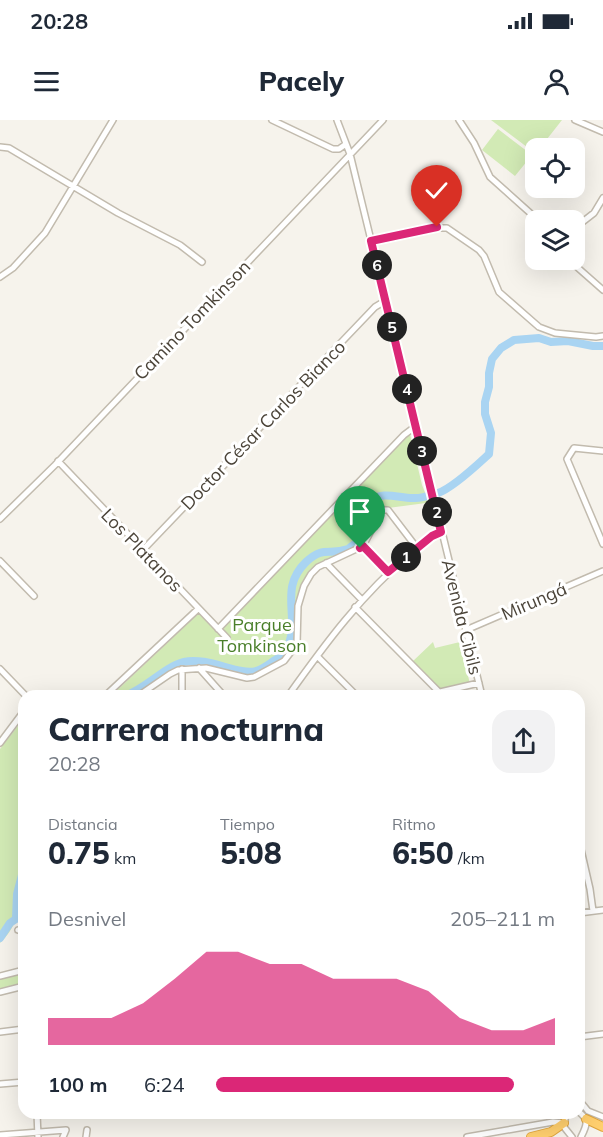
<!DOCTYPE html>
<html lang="es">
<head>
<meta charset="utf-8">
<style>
  body { margin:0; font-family:Mulish,sans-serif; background:#f2f2f3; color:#1f2937; height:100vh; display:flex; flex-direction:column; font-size:22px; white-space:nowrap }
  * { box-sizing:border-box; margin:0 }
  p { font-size:20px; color:#747a83 }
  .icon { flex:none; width:33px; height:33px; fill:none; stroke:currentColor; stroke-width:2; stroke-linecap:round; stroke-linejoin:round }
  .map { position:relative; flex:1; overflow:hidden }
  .drawer { position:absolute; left:18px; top:570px; width:567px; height:429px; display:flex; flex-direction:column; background:#fff; border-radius:18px; box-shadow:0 6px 24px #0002 }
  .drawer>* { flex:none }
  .fabs { position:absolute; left:525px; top:18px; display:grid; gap:12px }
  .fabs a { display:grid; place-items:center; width:60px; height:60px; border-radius:12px; background:#fff; box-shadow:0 6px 24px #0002; font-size:30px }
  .pin { position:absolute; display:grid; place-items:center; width:51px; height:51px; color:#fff; margin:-62px -26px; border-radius:50% 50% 50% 0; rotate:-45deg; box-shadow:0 0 6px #0007 }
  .pin .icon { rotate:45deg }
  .km { position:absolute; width:30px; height:30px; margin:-15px; border-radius:50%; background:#222; color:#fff; font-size:16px; line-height:30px; text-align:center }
  .round { display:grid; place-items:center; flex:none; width:63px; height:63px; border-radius:18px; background:#f2f2f3 }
  .overview { display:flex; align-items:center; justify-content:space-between; height:102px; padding:0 30px }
  h1 { font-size:33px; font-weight:800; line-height:45px }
  .figures { display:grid; grid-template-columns:repeat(3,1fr); gap:9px; height:102px; padding:6px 30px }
  .figures div { display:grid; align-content:center }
  .figures b { font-size:30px; font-weight:800 }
  .figures small { font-size:16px; font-weight:400 }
  .figures p { font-size:16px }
  .chart { height:168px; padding:12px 30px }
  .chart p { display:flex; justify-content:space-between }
  .chart svg { width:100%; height:108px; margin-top:6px; fill:#db2777; opacity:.7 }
  ul { padding:0 30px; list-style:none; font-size:20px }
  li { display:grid; grid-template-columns:96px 72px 1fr; align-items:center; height:45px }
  li i { height:15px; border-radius:8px; background:#db2777 }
  .status { display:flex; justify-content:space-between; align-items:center; height:42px; padding:0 30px; background:#fff; direction:ltr }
  .status svg { height:16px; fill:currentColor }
  header { display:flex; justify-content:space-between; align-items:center; height:78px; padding:0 30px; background:#fff; font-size:27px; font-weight:800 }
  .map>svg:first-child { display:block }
</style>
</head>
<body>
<div class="status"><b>20:28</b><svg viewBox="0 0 49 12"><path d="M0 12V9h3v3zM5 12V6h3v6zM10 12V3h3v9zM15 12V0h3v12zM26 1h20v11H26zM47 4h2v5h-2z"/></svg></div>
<header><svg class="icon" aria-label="menu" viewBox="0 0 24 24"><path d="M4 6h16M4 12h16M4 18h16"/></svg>Pacely<svg class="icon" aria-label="person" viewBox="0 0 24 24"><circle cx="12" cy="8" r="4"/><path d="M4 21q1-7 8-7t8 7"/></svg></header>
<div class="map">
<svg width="603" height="1017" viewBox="0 0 603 1017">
  <rect width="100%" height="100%" fill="#f6f3ec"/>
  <!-- green -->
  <path fill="#d2eab5" d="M491,0h71l-22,28h-4l-1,5z
    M498,9l34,26 -17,21 -33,-26z
    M410,314l12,51 6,15 -2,3 -38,5 -11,6 -15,29 -41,19 -10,8 -8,14 -9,62 -12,14 -29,15 -43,-10 -25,-2 -10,4 -39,28 -25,1 88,-83 21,19 46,-53z
    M433,522l2,6 25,-6 10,42 -30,6 -28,-28z
    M24,598v172c-4,20 -8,38 -24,53v-194z
    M24,852v12l-24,6v-12z"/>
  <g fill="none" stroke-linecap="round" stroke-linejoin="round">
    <!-- river -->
    <path stroke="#a9d4f2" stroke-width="8" d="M125,576c22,-8 39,-29 59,-34 23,-6 55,14 72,9 7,-2 13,-7 19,-11 4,-2 9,-5 11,-8 1,-1 3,-7 3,-8 10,-30 -10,-56 17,-82 18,-17 23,-6 42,-13 3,-2 7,-6 11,-8 3,-12 2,-31 11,-40 13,-11 30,-2 45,-3 8,0 16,-3 23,-5 15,-5 39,-28 51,-39l2,-21 -6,-19v-12l4,-15v-14l3,-14 9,-11 13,-8 25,-2 12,4 17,-1 25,5h10
      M0,818l10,-15 6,-4 1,-25 7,-27"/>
    <!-- minor casing -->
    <g stroke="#c2bbae" stroke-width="8">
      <path id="minor" d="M272,0l61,29h6l7,-5
        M337,0l13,34 132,542
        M459,0l15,23 16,34 48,43
        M575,0l28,12
        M0,27l9,1 109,65 62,32 22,17
        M577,106l-2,22 2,18
        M576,107l18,-14 9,-15
        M371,121l59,-13h17l32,22 5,6 15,36 40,35 16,6 41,4 7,-1
        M569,140l34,30
        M0,157l13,-9 32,-35 68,-113
        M603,331l-29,-3 -7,11 36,85
        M58,341l169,177
        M0,399l55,-54 328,-345
        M363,426l26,26
        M142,431l233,-244 10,-6
        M0,441l34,35
        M326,443l36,37
        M355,487l88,89
        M218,509l186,-194 12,-9
        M466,510l137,-59
        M317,536l40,40
        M199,548l25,28
        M0,549l26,27
        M182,549v27
        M105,576l93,-87
        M138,576l32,-22 8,-4 28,-2 41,10 7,-1 30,-16 13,-17 1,-38 6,-20 7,-12 7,-7 45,-21 19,-36h6l29,38
        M288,576c37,-52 74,-102 123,-143 9,-8 19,-18 30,-21
        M437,576l3,-4 39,-9
        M0,623l24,-32
        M579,721l11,48 3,22
        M579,793l24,-3
        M18,810l6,2
        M0,856l24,-6
        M0,872l24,-6
        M0,912l24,-3
        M579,917l24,-3
        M0,964l24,-2
        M579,980l9,11 15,6
        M579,992c11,8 7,15 2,25
        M37,993l1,24
        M566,993l-2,14 8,10
        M0,1015l66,-5 -3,7
        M86,1017l1,-7
        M467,1017l86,-15 11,1"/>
    </g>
    <!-- highway casing -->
    <g stroke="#e0a43c" stroke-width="10">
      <path id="highway" d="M586,999l17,8
        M531,1017l20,-5 13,-9"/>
    </g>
    <!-- minor -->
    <use href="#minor" stroke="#fff" stroke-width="5"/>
    <!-- highway -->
    <use href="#highway" stroke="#ffcf6e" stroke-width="8"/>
  </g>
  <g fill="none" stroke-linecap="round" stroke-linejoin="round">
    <!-- route casing -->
    <g stroke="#fff" stroke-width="12">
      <path id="route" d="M360,428l3,-2 25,26 44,-36 9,-4 -70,-291 66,-14"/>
    </g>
    <!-- route -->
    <use href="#route" stroke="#db2777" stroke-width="8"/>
  </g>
  <g text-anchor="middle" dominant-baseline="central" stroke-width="6" stroke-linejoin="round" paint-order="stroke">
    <!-- street labels -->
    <g font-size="18" fill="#4b4439" stroke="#fff">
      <text transform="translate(192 200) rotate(-46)">Camino Tomkinson</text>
      <text transform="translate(263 305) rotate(-46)">Doctor César Carlos Bianco</text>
      <text transform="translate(142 430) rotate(46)">Los Platanos</text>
      <text transform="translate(534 481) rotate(-23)">Mirungá</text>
      <text transform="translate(462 497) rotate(76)">Avenida Cibils</text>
    </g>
    <!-- park labels -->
    <g font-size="18" fill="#4a7f2a" stroke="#fff">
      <text x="262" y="504">Parque<tspan x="262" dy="21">Tomkinson</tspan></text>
    </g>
  </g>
</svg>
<div class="fabs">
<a><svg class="icon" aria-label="locate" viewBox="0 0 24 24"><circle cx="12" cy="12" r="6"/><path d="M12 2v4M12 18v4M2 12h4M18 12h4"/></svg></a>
<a><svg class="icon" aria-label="layers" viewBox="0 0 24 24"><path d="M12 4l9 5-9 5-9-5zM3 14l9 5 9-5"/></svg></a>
</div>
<div class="pin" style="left:360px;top:428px;background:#1e9e55"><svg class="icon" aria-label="arrive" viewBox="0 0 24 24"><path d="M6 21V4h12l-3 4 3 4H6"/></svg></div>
<div class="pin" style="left:437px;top:107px;background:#d93025"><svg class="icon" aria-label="check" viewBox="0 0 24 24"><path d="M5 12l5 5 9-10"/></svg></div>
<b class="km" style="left:406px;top:437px">1</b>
<b class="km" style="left:437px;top:392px">2</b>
<b class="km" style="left:422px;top:331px">3</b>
<b class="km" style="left:407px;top:269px">4</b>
<b class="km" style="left:392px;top:207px">5</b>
<b class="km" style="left:377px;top:145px">6</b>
<section class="drawer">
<div class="overview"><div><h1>Carrera nocturna</h1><p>20:28</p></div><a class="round"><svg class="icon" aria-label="share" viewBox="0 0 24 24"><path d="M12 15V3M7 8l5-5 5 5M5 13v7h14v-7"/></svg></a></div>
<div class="figures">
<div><p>Distancia</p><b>0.75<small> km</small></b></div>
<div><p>Tiempo</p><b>5:08</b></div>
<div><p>Ritmo</p><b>6:50<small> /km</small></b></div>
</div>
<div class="chart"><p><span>Desnivel</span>205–211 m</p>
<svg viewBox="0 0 160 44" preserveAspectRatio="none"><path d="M0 44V33L10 33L20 33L30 27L40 17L50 6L60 6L70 11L80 11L90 17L100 17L110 17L120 22L130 33L140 38L150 38L160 33V44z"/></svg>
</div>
<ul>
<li><b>100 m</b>6:24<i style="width:88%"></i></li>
</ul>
</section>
</div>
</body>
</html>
